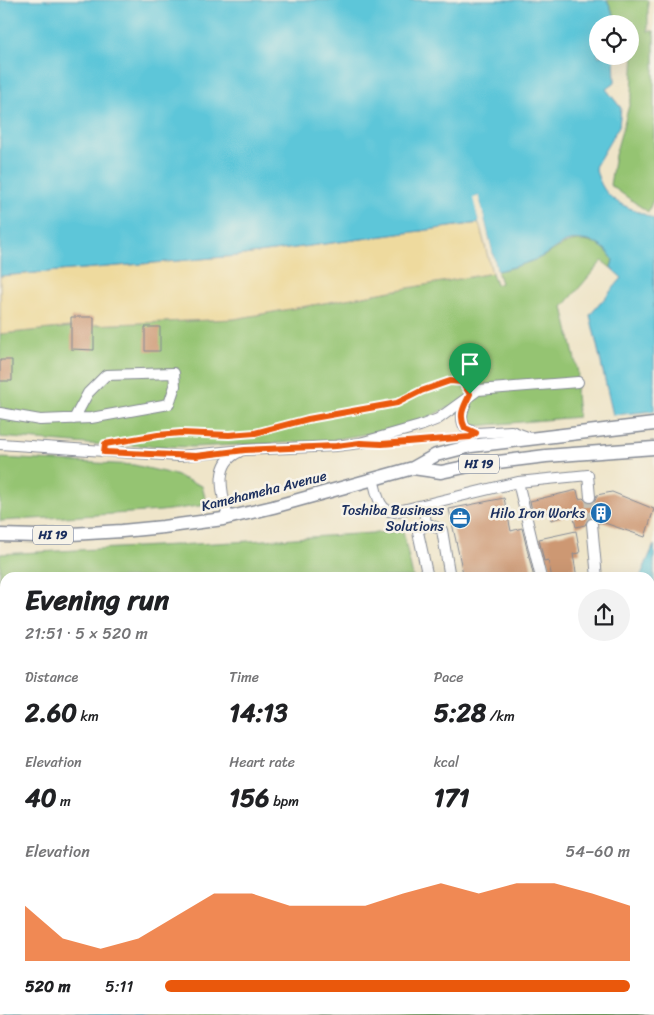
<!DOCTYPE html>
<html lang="en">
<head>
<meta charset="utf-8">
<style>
  body { margin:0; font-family:Sriracha,sans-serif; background:#f2f2f2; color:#202124; height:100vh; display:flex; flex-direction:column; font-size:19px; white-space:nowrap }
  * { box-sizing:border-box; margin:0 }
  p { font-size:16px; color:#757577 }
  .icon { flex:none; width:28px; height:28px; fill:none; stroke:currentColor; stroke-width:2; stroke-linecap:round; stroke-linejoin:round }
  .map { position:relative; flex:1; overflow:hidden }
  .sheet { position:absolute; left:0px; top:572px; width:655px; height:442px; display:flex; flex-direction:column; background:#fff; border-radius:15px 15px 0 0; box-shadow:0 5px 20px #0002 }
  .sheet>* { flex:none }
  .fabs { position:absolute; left:589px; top:15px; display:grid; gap:10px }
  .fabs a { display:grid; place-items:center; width:50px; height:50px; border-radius:50%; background:#fff; box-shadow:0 5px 20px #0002; font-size:25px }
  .pin { position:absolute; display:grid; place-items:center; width:42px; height:42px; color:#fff; margin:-51px -21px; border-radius:50% 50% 50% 0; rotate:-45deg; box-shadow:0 0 5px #0007 }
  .pin .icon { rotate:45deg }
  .round { display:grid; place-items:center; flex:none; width:52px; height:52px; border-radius:26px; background:#f2f2f2 }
  .summary { display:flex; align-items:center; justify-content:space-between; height:85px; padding:0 25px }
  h1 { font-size:28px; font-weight:700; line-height:38px }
  .figures { display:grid; grid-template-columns:repeat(3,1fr); gap:8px; height:85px; padding:5px 25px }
  .figures div { display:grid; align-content:center }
  .figures b { font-size:25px; font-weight:700 }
  .figures small { font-size:14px; font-weight:400 }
  .figures p { font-size:14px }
  .chart { height:140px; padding:10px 25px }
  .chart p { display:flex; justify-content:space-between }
  .chart svg { width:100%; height:90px; margin-top:5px; fill:#ea580c; opacity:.7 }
  ul { padding:0 25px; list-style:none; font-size:16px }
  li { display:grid; grid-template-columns:80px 60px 1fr; align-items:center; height:38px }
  li i { height:12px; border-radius:6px; background:#ea580c }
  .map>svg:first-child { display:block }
</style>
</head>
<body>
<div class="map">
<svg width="654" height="1015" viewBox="0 0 654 1015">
  <rect width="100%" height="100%" fill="#f7f3e8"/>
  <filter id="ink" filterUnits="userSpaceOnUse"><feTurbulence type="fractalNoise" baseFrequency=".02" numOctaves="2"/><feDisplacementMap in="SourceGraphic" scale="10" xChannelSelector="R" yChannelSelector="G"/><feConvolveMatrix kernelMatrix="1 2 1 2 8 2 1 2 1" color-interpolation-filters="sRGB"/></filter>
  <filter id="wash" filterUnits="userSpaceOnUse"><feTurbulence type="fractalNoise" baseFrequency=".0096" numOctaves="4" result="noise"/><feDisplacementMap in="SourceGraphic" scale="20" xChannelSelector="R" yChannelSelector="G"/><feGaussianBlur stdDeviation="1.12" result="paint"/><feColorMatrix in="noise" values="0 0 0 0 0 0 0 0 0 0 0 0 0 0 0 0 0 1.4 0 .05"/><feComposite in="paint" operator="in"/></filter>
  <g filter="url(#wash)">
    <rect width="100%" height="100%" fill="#efe5c9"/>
    <!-- green -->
    <path fill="#95c472" stroke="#587a68" d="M607,0h41v31h6v167l-6,14 -38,-27 5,-30 17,-60 2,-47 -4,-6v-18h-11z
      M578,241c15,0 28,5 35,19l-2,8 -9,-7 -39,46 15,66 -2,20 2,24 -102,9 -6,-6 -2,-5 -21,-7 -28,14 -35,9 -59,10 -132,6 -106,-3 -87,-7v-103l90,-9 144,-6 258,-46 4,12 5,-2 -4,-12c15,-3 28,-7 42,-13 15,-6 21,-15 39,-17z
      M0,458l134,7 38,9 30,12 5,19 -46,6 -161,10z
      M403,531l10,46 -408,1v432h310v5h-315v-461l234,-12z"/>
    <!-- forest -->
    <path fill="#78aa64" stroke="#4a6c61" d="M650,882h4v133h-339v-5h335z"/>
    <!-- sand -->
    <path fill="#eeda9e" stroke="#84847e" d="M479,223l13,50 -258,46 -144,6 -90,9v-58l236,-20z"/>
    <!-- water -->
    <path fill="#5dc6d9" stroke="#3c7a9c" d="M0,0h607l11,24h-20v32h16l1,26 -9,7 15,19 -2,18 -24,41c10,38 27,36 59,52v192l-41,4 -23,-100 32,-37 -11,-10 2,-8c-8,-17 -29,-24 -47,-18 -10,4 -18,12 -27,16 -14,6 -27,10 -42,13l-18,-75 -5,2 5,25 -243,33 -236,20z
      M654,545v120l-4,6v-93l-10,-1z
      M5,771v239h138l3,5h-146v-243z"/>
    <!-- pier -->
    <path fill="#efe5c9" d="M479,196l18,75 1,3 -3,-2 -18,-72 5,23 -2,2 -1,-2 -6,-25z"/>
    <g id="blocks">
      <!-- building -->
      <path fill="#cd9873" d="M71,317h23v33l-23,-1z
        M145,327h15v24h-15z
        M0,360h12v21h-12z
        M577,490l2,9 4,-1 5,5 6,-1 3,-7 15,-3 42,17 -9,28 -43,-15 -3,1 -5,-5 -6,1 -3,6 -9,2 -3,-13 -22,6 -2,-8 -16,3 -3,-14z
        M504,498l7,33 11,-3 12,50h-70l-15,-69z
        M576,531l4,22 -7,1 4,24h-25l-4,-18 -4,1 -5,-22z"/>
    </g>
  </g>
  <g filter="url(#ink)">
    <use href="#blocks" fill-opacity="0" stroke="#858a94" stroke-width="1"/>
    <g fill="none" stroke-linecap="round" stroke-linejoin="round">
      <!-- minor-tunnel -->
      <path stroke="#c5c1b4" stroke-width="10" stroke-dasharray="10 5" stroke-linecap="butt" d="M590,497l2,27"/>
      <!-- minor casing -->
      <g stroke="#858a94" stroke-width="12">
        <path id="minor" d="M468,398c-5,11 -9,19 -3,30l11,5 35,-2 19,7
          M0,413l40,7 51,-2 78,-14 6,-18 -1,-13 -68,2 -18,18 -14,26
          M0,444l179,12 66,-6 91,-4 24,-3 60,-17 18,-7 40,-29 100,-8
          M373,479c4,13 5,32 21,33l124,-30 70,-7 2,22
          M518,482l23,96
          M423,505l3,18 -8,9 10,46
          M228,518c-5,-22 -16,-54 11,-66
          M426,523l16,7 8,48
          M592,524l5,54"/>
      </g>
      <!-- major casing -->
      <g stroke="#858a94" stroke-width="15">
        <path id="major" d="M413,468l28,4 33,-7 72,-9 108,-8
          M0,535l38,1 84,-5 41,-4 60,-8 50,-12 140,-39 23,-13 35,-9 183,-22"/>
      </g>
      <!-- path -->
      <path stroke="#858a94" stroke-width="2" stroke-dasharray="1 4" stroke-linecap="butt" d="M127,441l32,-6 22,-2 48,2 26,-2 53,-14 89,-16 39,-18 14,-4 12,1 4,6
        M400,443l47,-4
        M191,1015l2,-5"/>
      <!-- minor -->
      <use href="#minor" stroke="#fff" stroke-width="10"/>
      <!-- major -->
      <use href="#major" stroke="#fff" stroke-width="12"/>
    </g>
  </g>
  <g fill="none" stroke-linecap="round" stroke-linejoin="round" filter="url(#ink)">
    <!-- route casing -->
    <g stroke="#fff" stroke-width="10">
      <path id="route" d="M450,381l12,1 8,12c-6,12 -12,21 -5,34l11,5 -6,4 -88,7 -22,-1 -24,3 -91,4 -49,6 -92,-4 1,-8 53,-9 23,-2 48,2 26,-2 53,-14 89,-16 24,-12z"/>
    </g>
    <!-- route -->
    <use href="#route" stroke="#ea580c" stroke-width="6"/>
  </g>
  <!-- icons -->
  <defs>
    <g id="building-disc" transform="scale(1.125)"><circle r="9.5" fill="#1f6fb2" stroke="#f7f3e8"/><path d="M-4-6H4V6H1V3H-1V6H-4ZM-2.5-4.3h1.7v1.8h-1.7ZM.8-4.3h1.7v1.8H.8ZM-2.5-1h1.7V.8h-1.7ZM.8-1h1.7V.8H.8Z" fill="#fff"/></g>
    <g id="office-disc" transform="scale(1.125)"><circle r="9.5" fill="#1f6fb2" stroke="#f7f3e8"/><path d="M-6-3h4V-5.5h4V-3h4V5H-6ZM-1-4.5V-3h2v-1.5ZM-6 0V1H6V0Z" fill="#fff"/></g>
  </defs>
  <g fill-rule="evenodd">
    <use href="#building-disc" x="601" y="513"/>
    <use href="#office-disc" x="460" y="518"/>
  </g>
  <g text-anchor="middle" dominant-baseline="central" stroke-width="5" stroke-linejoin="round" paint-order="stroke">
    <!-- shield labels -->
    <g fill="#f7f3e8" stroke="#5d6a87" stroke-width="1">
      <rect x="459" y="454.5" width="40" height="19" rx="4"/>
      <rect x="33" y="525.5" width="40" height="19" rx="4"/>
    </g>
    <g font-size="12" font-weight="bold" fill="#1b2f5e">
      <text x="479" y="464">HI 19</text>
      <text x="53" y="535">HI 19</text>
    </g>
    <!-- street labels -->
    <g font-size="14" fill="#1b2f5e" stroke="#f7f3e8">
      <text transform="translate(264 491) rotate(-14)">Kamehameha Avenue</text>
    </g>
    <!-- poi labels -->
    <g font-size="14" fill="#1b2f5e" stroke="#f7f3e8" text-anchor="end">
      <text x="444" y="510">Toshiba Business<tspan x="444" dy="16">Solutions</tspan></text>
      <text x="585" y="513">Hilo Iron Works</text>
    </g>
  </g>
</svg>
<div class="fabs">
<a><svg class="icon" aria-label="locate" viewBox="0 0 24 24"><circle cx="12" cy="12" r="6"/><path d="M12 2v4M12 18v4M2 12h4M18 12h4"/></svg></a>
</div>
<div class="pin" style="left:470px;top:394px;background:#1e9e55"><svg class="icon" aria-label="arrive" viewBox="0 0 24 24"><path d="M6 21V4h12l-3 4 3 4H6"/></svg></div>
<section class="sheet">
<div class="summary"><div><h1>Evening run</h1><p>21:51 · 5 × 520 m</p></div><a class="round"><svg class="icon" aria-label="share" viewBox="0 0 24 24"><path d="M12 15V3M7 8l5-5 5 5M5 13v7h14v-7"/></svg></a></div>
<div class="figures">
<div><p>Distance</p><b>2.60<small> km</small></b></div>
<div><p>Time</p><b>14:13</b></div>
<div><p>Pace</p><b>5:28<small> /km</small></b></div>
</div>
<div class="figures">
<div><p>Elevation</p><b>40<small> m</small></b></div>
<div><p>Heart rate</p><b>156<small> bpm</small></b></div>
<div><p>kcal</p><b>171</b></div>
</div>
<div class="chart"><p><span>Elevation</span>54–60 m</p>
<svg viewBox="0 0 160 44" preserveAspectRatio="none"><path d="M0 44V17L10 33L20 38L30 33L40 22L50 11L60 11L70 17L80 17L90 17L100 11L110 6L120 11L130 6L140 6L150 11L160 17V44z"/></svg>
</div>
<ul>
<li><b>520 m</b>5:11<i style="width:100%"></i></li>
</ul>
</section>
</div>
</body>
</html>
